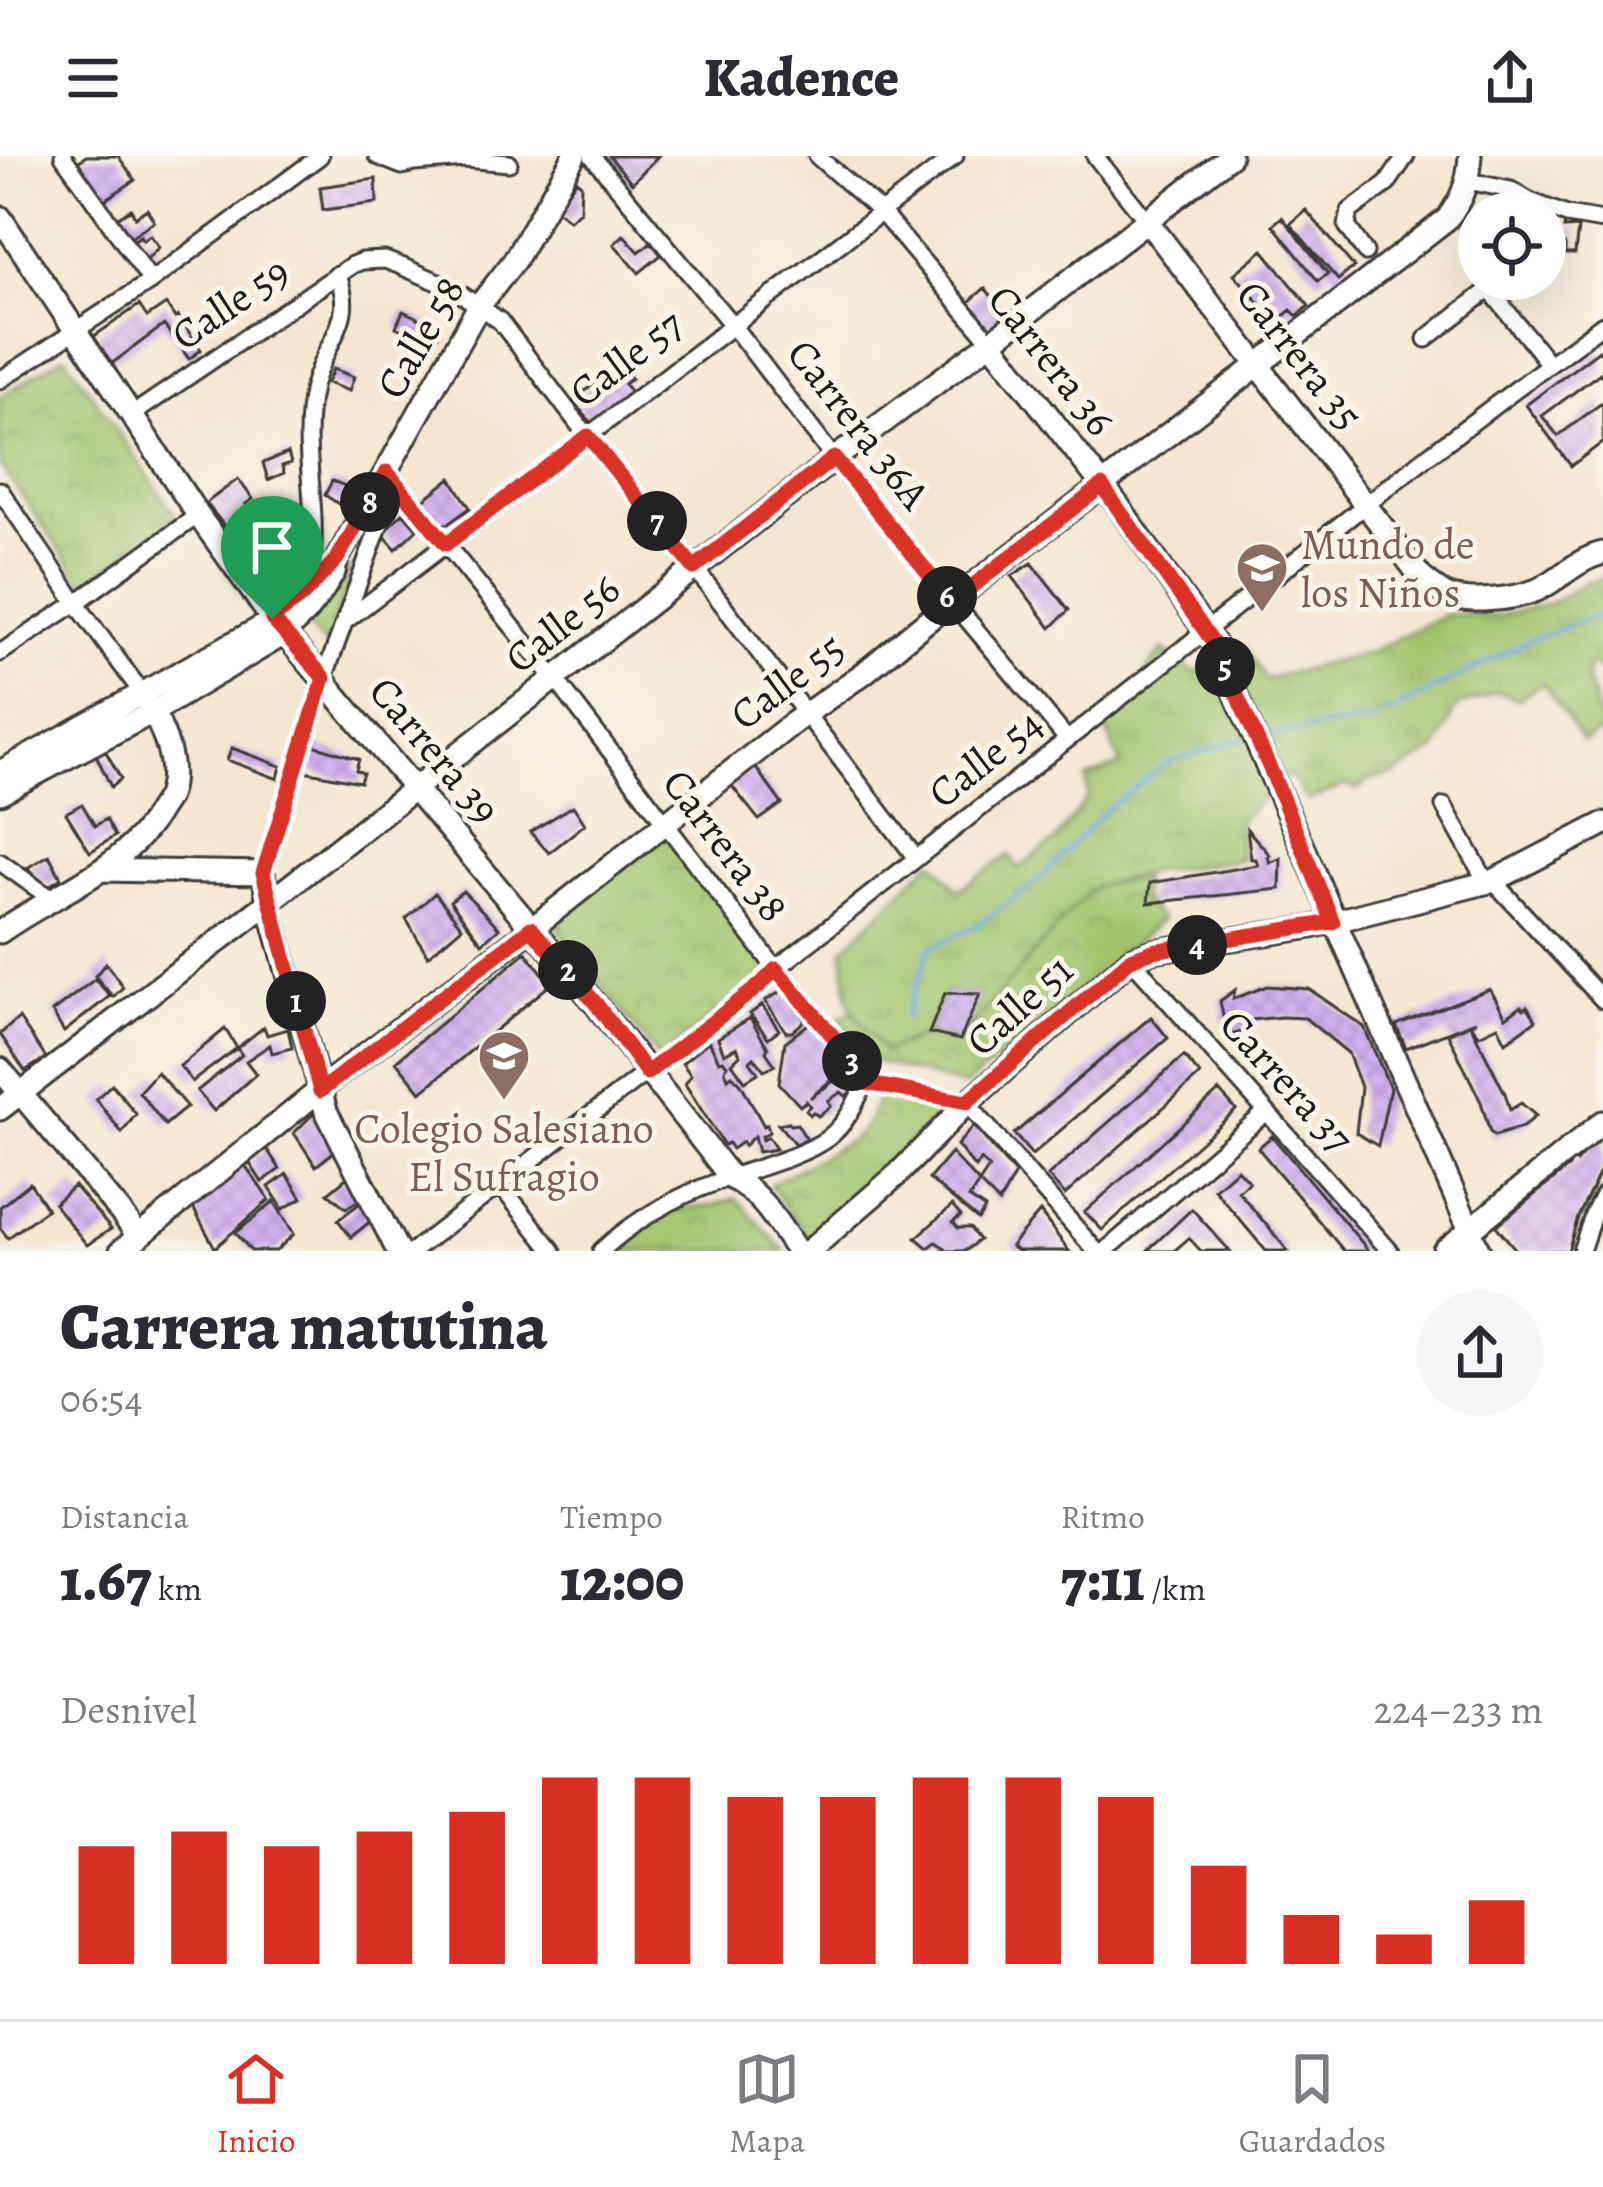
<!DOCTYPE html>
<html lang="es">
<head>
<meta charset="utf-8">
<style>
  body { margin:0; font-family:Alegreya,serif; background:#f7f7f7; color:#2b2b33; height:100vh; display:flex; flex-direction:column; font-size:45px; white-space:nowrap }
  * { box-sizing:border-box; margin:0 }
  p { font-size:39px; color:#7c7c81 }
  .icon { flex:none; width:66px; height:66px; fill:none; stroke:currentColor; stroke-width:2; stroke-linecap:round; stroke-linejoin:round }
  .map { position:relative; height:1095px; overflow:hidden }
  .side { display:flex; flex-direction:column; background:#fff; flex:1 }
  .side>* { flex:none }
  .controls { position:absolute; left:1458px; top:36px; display:grid; gap:24px }
  .controls a { display:grid; place-items:center; width:108px; height:108px; border-radius:50%; background:#fff; box-shadow:0 12px 48px #0002; font-size:60px }
  .pin { position:absolute; display:grid; place-items:center; width:102px; height:102px; color:#fff; margin:-123px -51px; border-radius:50% 50% 50% 0; rotate:-45deg; box-shadow:0 0 12px #0007 }
  .pin .icon { rotate:45deg }
  .km { position:absolute; width:60px; height:60px; margin:-30px; border-radius:50%; background:#222; color:#fff; font-size:33px; line-height:60px; text-align:center }
  .round { display:grid; place-items:center; flex:none; width:126px; height:126px; border-radius:63px; background:#f7f7f7 }
  .overview { display:flex; align-items:center; justify-content:space-between; height:204px; padding:0 60px }
  h1 { font-size:66px; font-weight:800; line-height:90px }
  .metrics { display:grid; grid-template-columns:repeat(3,1fr); gap:18px; height:204px; padding:12px 60px }
  .metrics div { display:grid; align-content:center }
  .metrics b { font-size:60px; font-weight:800 }
  .metrics small { font-size:33px; font-weight:400 }
  .metrics p { font-size:33px }
  .chart { height:336px; padding:24px 60px }
  .chart p { display:flex; justify-content:space-between }
  .chart svg { width:100%; height:216px; margin-top:12px; stroke:#d93025; stroke-width:6 }
  header { display:flex; justify-content:space-between; align-items:center; height:156px; padding:0 60px; background:#fff; font-size:54px; font-weight:800 }
  .menu { display:flex; justify-content:space-around; align-items:center; height:168px; border-top:3px solid #e1e1e2; background:#fff; font-size:33px; color:#7c7c81 }
  .menu a { display:grid; justify-items:center; gap:6px }
  .menu .current { color:#d93025 }
  .map>svg:first-child { display:block }
</style>
</head>
<body>
<header><svg class="icon" aria-label="menu" viewBox="0 0 24 24"><path d="M4 6h16M4 12h16M4 18h16"/></svg>Kadence<svg class="icon" aria-label="share" viewBox="0 0 24 24"><path d="M12 15V3M7 8l5-5 5 5M5 13v7h14v-7"/></svg></header>
<div class="map">
<svg width="1603" height="1095" viewBox="0 0 1603 1095">
  <defs>
    <pattern id="grass-tufts" width="24" height="20" patternUnits="userSpaceOnUse" patternTransform="scale(3)"><rect width="24" height="20" fill="#a2c46d"/><path d="M3 7l-1-3M5 7V3M7 7l1-3M15 17l-1-3M17 17v-4M19 17l1-3" fill="none" stroke="#8ba85e"/></pattern>
    <pattern id="park-crowns" width="20" height="18" patternUnits="userSpaceOnUse" patternTransform="scale(3)"><rect width="20" height="18" fill="#a2c46d"/><path d="M2 6a3 3 0 1 1 6 0M12 15a3 3 0 1 1 6 0" fill="none" stroke="#8ba85e"/></pattern>
    <pattern id="building-cross-hatch" width="8" height="8" patternUnits="userSpaceOnUse" patternTransform="scale(3)"><rect width="8" height="8" fill="#cfb1ee"/><path d="M0 0l8 8M0 8l8-8" fill="none" stroke="#b198cc"/></pattern>
  </defs>
  <rect width="100%" height="100%" fill="#f7f3e8"/>
  <filter id="ink" filterUnits="userSpaceOnUse"><feTurbulence type="fractalNoise" baseFrequency=".00833" numOctaves="2"/><feDisplacementMap in="SourceGraphic" scale="24" xChannelSelector="R" yChannelSelector="G"/><feConvolveMatrix kernelMatrix="1 2 1 2 8 2 1 2 1" color-interpolation-filters="sRGB"/></filter>
  <filter id="wash" filterUnits="userSpaceOnUse"><feTurbulence type="fractalNoise" baseFrequency=".004" numOctaves="4" result="noise"/><feDisplacementMap in="SourceGraphic" scale="48" xChannelSelector="R" yChannelSelector="G"/><feGaussianBlur stdDeviation="2.7" result="paint"/><feColorMatrix in="noise" values="0 0 0 0 0 0 0 0 0 0 0 0 0 0 0 0 0 1.4 0 .05"/><feComposite in="paint" operator="in"/></filter>
  <g filter="url(#wash)">
    <rect width="100%" height="100%" fill="#f4e7d2"/>
    <!-- grass -->
    <path fill="url(#grass-tufts)" stroke="#5f7044" stroke-width="3" d="M352,409l-24,83 -25,-26z
      M1603,421v96l-12,-9 -5,12 17,53 -20,13 -40,-59 -25,16 -21,-7 -41,15 -19,42 -43,26 -24,4 -13,11 -12,-5 -37,16 -20,-27 -50,48 3,38 -85,11 -60,15 -136,154 19,-46 -34,-1 -16,40 -45,19 -31,-41 -5,-13 -5,-48 90,-90 25,30 52,-35 8,14 37,-28 33,-44 -2,-19 35,-13 -16,-38 58,-78 31,24 51,-26 20,32 103,-26 78,-39 52,2 56,-14 30,-19z"/>
    <!-- park -->
    <path fill="url(#park-crowns)" stroke="#5f7044" stroke-width="3" d="M65,199l112,163 -93,66 -84,-119v-68z
      M665,674l109,139 -115,90 -108,-140z
      M1142,722l-1,22 21,20 -196,166 -93,-25 -35,-43 15,-7 31,41 45,-19 31,6 112,-130 24,-23z
      M880,939l15,4 49,4 -30,48 -104,91 -40,-57 84,-47 13,-14z
      M736,1042l48,53h-170l27,-24 31,-17 39,-4z"/>
    <g fill="none" stroke-linecap="round" stroke-linejoin="round">
      <!-- stream -->
      <path stroke="#63a5d7" stroke-width="4.5" d="M1262,580l113,-16 155,-80 73,-26
        M905,862l25,-70 48,-23 60,-44 67,-70 62,-48 78,-25"/>
    </g>
    <g id="blocks">
      <!-- building -->
      <path fill="url(#building-cross-hatch)" d="M86,0h32l17,24 -33,22 -27,-38z
        M609,0h49l-26,27z
        M376,23l1,24 -54,7 -3,-23z
        M576,24l5,4 -1,27 -11,9 -14,-11z
        M131,53l4,8 12,-8 7,12 -26,18 -13,-20z
        M1306,54l48,57 -16,13 -48,-56z
        M1282,61l46,57 -10,7 -45,-56z
        M1554,65l11,1 -1,6 14,-1 -3,27h-9l-1,-9 -12,-1z
        M150,79l9,12 -16,16 -13,-19 10,-8 3,4z
        M624,79l15,17 12,-10 10,13 -22,18 -25,-29z
        M1263,94l46,56 -12,10 -6,-6 -15,12 -42,-48z
        M985,132l22,27 -18,14 -21,-26z
        M166,148l9,14 3,-2 23,34 -12,9 -25,-34 -53,39 -18,-27 46,-32 8,12z
        M403,155l38,18 -7,15 -38,-17z
        M1599,194l4,5v22l-3,-4 -58,43 16,20 45,-34v40l-32,24 -45,-61z
        M618,207l13,15 -7,6 8,9 -39,32 -20,-24z
        M333,213l21,8 -5,14 -22,-8z
        M288,297l3,10 -9,3 2,7 -16,7 -5,-17z
        M451,322l19,30 -22,16 -11,-1 -16,-21z
        M238,323l15,20 -7,5 18,22 -12,8 6,11 12,-8 5,8 5,-4 3,5 9,-1 2,19 -22,33 -24,-33 4,-3 -46,-58z
        M332,325l19,7 -8,19 -18,-12z
        M403,357l14,16 -21,20 -14,-16z
        M293,359v23l-15,2 -7,-11z
        M1032,407l37,47 -18,18 -39,-52z
        M307,587l52,16 -3,11 7,3 -3,9 -61,-12z
        M232,592l49,18 -3,13 -51,-19z
        M105,594l16,29 -10,8 -15,-32z
        M753,608l29,40 -23,16 -28,-35z
        M82,648l13,22 11,-7 9,17 -25,16 -24,-39z
        M573,650l12,18 -36,29 -19,-21z
        M1247,673l23,26 -2,2 2,6 11,-5 -1,31 -132,14 2,-20 108,-18 -2,-6h-5z
        M49,699l12,23 -13,9 -21,-19z
        M463,735l36,37 -17,15 -32,-42z
        M435,737l27,34 -34,29 -22,-37z
        M526,796l25,32 -130,108 -25,-31z
        M106,807l17,24 -10,10 -18,-21z
        M95,823l15,17 -46,36 -12,-20z
        M1267,830l42,3 55,38 26,61 -12,58 -22,-13 5,-46 -13,-34 -43,-35 -24,-1 -30,3 -2,10 -22,6 -7,-35 15,-11 -2,9z
        M1490,833l16,28 15,-11 3,3 3,-3 9,14 -30,22 -8,-16 -19,9 -9,-11 6,-3 -70,27 -10,-23z
        M782,835l23,29 -13,12h-6l-21,-31z
        M945,837l35,1 -20,46 -31,-7z
        M762,849l17,25 -11,8 -18,-24z
        M1151,861l17,21 -136,117 -18,-21z
        M19,862l27,40 -21,13 -25,-37z
        M750,862l18,30 -2,4 9,13 -11,5 -10,-13 -4,4 8,12 -13,8 -13,-18 8,-8 -3,-8 -13,7 -6,-16z
        M811,866l19,21v38l-20,17 35,-25 11,15 -10,8 -5,-4 -13,9 3,5 -13,10 -5,-4 -3,3 -4,-5 4,-4 -4,-5 -6,5 -21,-23 6,-41z
        M1470,868l35,69 5,17 11,-7 15,13 -13,11 -29,9 -4,-4 -9,-30 -33,-68z
        M264,871l3,8 21,-6 4,19 -20,5 -2,-8 -24,16 10,13 -42,37 -17,-20 45,-36 -5,-7z
        M225,873l12,19 -45,34 -12,-16z
        M709,885l10,20 4,-1 4,5 -2,5 3,8 4,-3 9,9 23,42 3,-2 2,8 -8,5 1,3 6,-3 8,12 -18,3 -4,-16 -10,10 -2,-4 -10,7 -4,-6 -4,2 -39,-61 6,-9 -9,-12z
        M1184,900l16,19 -135,120 -17,-19z
        M157,916l30,35 -22,18 -26,-33z
        M112,928l24,30 -14,19 -26,-34z
        M1219,935l17,19 -134,120 -17,-18z
        M319,952l21,39 -24,19 -22,-33z
        M789,966l1,3 7,-1 10,16 -12,4 -17,-20z
        M974,970l41,48 -16,29 -20,-20 10,-15 -8,-8 -6,8 -18,-23z
        M1272,980l97,115h-25l-86,-103z
        M1603,983v27l-25,51 -10,34h-51l-21,-25 73,-59 3,-7 4,2 19,-22z
        M266,992l14,21 -18,13 -13,-20z
        M951,997l28,30 -10,15 16,11 -7,11 -49,-41z
        M245,1009l24,35 -54,48 -23,-42z
        M1237,1013l12,13 -11,9 50,60h-22l-52,-62z
        M287,1018l15,24 -19,11 -14,-22z
        M351,1018l13,23 -18,11 -18,-15z
        M30,1027l17,26 -39,29 -8,-10v-21z
        M74,1030l37,43 -24,16 -33,-41z
        M365,1043l11,18 -25,20 -13,-17z
        M274,1045l20,33 -18,17h-25l-15,-18z
        M952,1050l9,10 -8,6 5,6h12l9,12 -14,11h-23l3,-3 -9,-6 -8,6 -12,-10z
        M1192,1053l38,42h-29l-12,-13 -15,13h-27z
        M1040,1056l29,39h-52l-6,-5z"/>
    </g>
  </g>
  <g filter="url(#ink)">
    <use href="#blocks" fill-opacity="0" stroke="#3c3a37" stroke-width="3"/>
    <g fill="none" stroke-linecap="round" stroke-linejoin="round">
      <!-- street casing -->
      <g stroke="#3c3a37" stroke-width="21">
        <path id="street" d="M63,0l88,125
          M377,0l25,10 13,-3 50,-4 44,4
          M592,0l141,170 109,143 225,270
          M817,0l63,55 111,131
          M1095,0l53,66
          M1468,25l43,9 19,11 37,14 36,6
          M1365,96l-18,-26 3,-15 37,-27 19,-28
          M1426,183l61,-48 7,4 55,69
          M0,224l151,-99 169,-125
          M133,258l219,-149 10,-4 23,-1 16,6 51,22 48,33 88,116 119,147 209,274
          M387,316l173,213 216,284 73,86 16,28 102,20 129,148
          M0,334l76,113 66,90
          M312,428c0,-22 2,-44 1,-66 -2,-43 -10,-88 0,-131 11,-46 45,-66 24,-113
          M344,466l611,-466
          M0,497l76,-50 122,-88
          M1444,650l43,77
          M0,706l53,38
          M263,717l61,-195 58,-160 2,-19 -4,-15
          M1493,725l110,119
          M1131,803l259,292
          M500,1029l53,66
          M413,1095l346,-265 17,-17 649,-511 178,-134
          M601,1095c31,-29 72,-53 113,-68 33,-13 85,-24 114,-45 19,-15 27,-34 37,-55
          M1105,1095l161,-139
          M1581,1095l12,-36 10,-20"/>
      </g>
      <!-- secondary casing -->
      <g stroke="#3c3a37" stroke-width="27">
        <path id="secondary" d="M0,61l198,298 74,104 321,382 138,177c30,14 47,46 66,73
          M1148,66l273,355c7,6 15,12 23,17 21,11 71,5 93,-4 24,-11 40,-31 66,-37
          M991,186l126,162 96,138 266,609
          M0,616l262,-145 39,-30 14,-16
          M0,637l153,-81 128,-76 24,-23 16,-20 13,-21 3,-13 142,-253 35,-45 60,-105
          M101,714l162,3 5,29 58,209 72,140
          M0,776c54,-39 125,-61 160,-123 3,-5 8,-10 9,-16 9,-30 -6,-64 -21,-89
          M0,913l122,145 17,23
          M0,953l290,-223 544,-427 157,-117 239,-186
          M121,1095l216,-175 203,-154 253,-199 71,-50 69,-57 514,-397c16,-21 21,-37 23,-63
          M809,1095l89,-77 69,-71 164,-144 22,-8 159,-24 181,-46 110,-57
          M1444,1095l159,-129"/>
      </g>
      <!-- street -->
      <use href="#street" stroke="#fff" stroke-width="15"/>
      <!-- secondary -->
      <use href="#secondary" stroke="#fff" stroke-width="21"/>
    </g>
  </g>
  <g fill="none" stroke-linecap="round" stroke-linejoin="round" filter="url(#ink)">
    <!-- route casing -->
    <g stroke="#fff" stroke-width="24">
      <path id="route" d="M588,280l106,132 140,-110 118,144 150,-116 111,156 59,131 61,149 -180,29 -22,8 -164,143 -102,-19 -16,-28 -73,-86 -17,17 -112,87 -50,-68 -66,-77 -211,163 -57,-218 61,-195 -52,-59 29,-22 36,-38 50,-87 59,72z"/>
    </g>
    <!-- route -->
    <use href="#route" stroke="#d93025" stroke-width="15"/>
  </g>
  <!-- icons -->
  <defs>
    <g id="school-pin" transform="scale(2.7)"><path d="M0 17L-7.5 6A9.5 9.5 0 1 1 7.5 6Z" fill="#8d6e63" stroke="#f7f3e8"/><path d="M0-5L7-2L0 1L-7-2ZM-4 1L0 2.5L4 1V4Q0 6-4 4Z" fill="#fff"/></g>
    <g id="university-pin" transform="scale(2.7)"><path d="M0 17L-7.5 6A9.5 9.5 0 1 1 7.5 6Z" fill="#8d6e63" stroke="#f7f3e8"/><path d="M0-5L7-2L0 1L-7-2ZM-4 1L0 2.5L4 1V4Q0 6-4 4Z" fill="#fff"/></g>
  </defs>
  <g fill-rule="evenodd">
    <use href="#school-pin" x="1262" y="412"/>
    <use href="#university-pin" x="504" y="900"/>
  </g>
  <g text-anchor="middle" dominant-baseline="central" stroke-width="10" stroke-linejoin="round" paint-order="stroke">
    <!-- street labels -->
    <g font-size="42" fill="#1c1c1c" stroke="#f7f3e8">
      <text transform="translate(230 147) rotate(-34)">Calle 59</text>
      <text transform="translate(420 181) rotate(-60)">Calle 58</text>
      <text transform="translate(1300 199) rotate(52)">Carrera 35</text>
      <text transform="translate(626 202) rotate(-37)">Calle 57</text>
      <text transform="translate(1052 204) rotate(52)">Carrera 36</text>
      <text transform="translate(859 268) rotate(52)">Carrera 36A</text>
      <text transform="translate(562 467) rotate(-38)">Calle 56</text>
      <text transform="translate(787 525) rotate(-37)">Calle 55</text>
      <text transform="translate(435 594) rotate(50)">Carrera 39</text>
      <text transform="translate(985 602) rotate(-38)">Calle 54</text>
      <text transform="translate(726 689) rotate(53)">Carrera 38</text>
      <text transform="translate(1019 849) rotate(-42)">Calle 51</text>
      <text transform="translate(1287 925) rotate(48)">Carrera 37</text>
    </g>
    <!-- education labels -->
    <g font-size="42" fill="#785e54" stroke="#f7f3e8" text-anchor="start">
      <text x="1301" y="388">Mundo de<tspan x="1301" dy="48">los Niños</tspan></text>
      <text x="504" y="972" text-anchor="middle">Colegio Salesiano<tspan x="504" dy="48">El Sufragio</tspan></text>
    </g>
  </g>
</svg>
<div class="controls">
<a><svg class="icon" aria-label="locate" viewBox="0 0 24 24"><circle cx="12" cy="12" r="6"/><path d="M12 2v4M12 18v4M2 12h4M18 12h4"/></svg></a>
</div>
<div class="pin" style="left:272px;top:463px;background:#1e9e55"><svg class="icon" aria-label="arrive" viewBox="0 0 24 24"><path d="M6 21V4h12l-3 4 3 4H6"/></svg></div>
<b class="km" style="left:296px;top:845px">1</b>
<b class="km" style="left:568px;top:814px">2</b>
<b class="km" style="left:852px;top:905px">3</b>
<b class="km" style="left:1197px;top:789px">4</b>
<b class="km" style="left:1225px;top:511px">5</b>
<b class="km" style="left:947px;top:440px">6</b>
<b class="km" style="left:657px;top:365px">7</b>
<b class="km" style="left:370px;top:346px">8</b>
</div>
<section class="side">
<div class="overview"><div><h1>Carrera matutina</h1><p>06:54</p></div><a class="round"><svg class="icon" aria-label="share" viewBox="0 0 24 24"><path d="M12 15V3M7 8l5-5 5 5M5 13v7h14v-7"/></svg></a></div>
<div class="metrics">
<div><p>Distancia</p><b>1.67<small> km</small></b></div>
<div><p>Tiempo</p><b>12:00</b></div>
<div><p>Ritmo</p><b>7:11<small> /km</small></b></div>
</div>
<div class="chart"><p><span>Desnivel</span>224–233 m</p>
<svg viewBox="0 0 160 44" preserveAspectRatio="none"><path d="M5 44V20M15 44V17M25 44V20M35 44V17M45 44V13M55 44V6M65 44V6M75 44V10M85 44V10M95 44V6M105 44V6M115 44V10M125 44V24M135 44V34M145 44V38M155 44V31"/></svg>
</div>
</section>
<nav class="menu">
<a class="current"><svg class="icon" aria-label="home" viewBox="0 0 24 24"><path d="M3 11l9-7 9 7M6 9v11h12V9"/></svg>Inicio</a>
<a><svg class="icon" aria-label="map" viewBox="0 0 24 24"><path d="M3 6l6-2 6 2 6-2v14l-6 2-6-2-6 2zM9 4v14M15 6v14"/></svg>Mapa</a>
<a><svg class="icon" aria-label="saved" viewBox="0 0 24 24"><path d="M7 4h10v16l-5-4-5 4z"/></svg>Guardados</a>
</nav>
</body>
</html>
